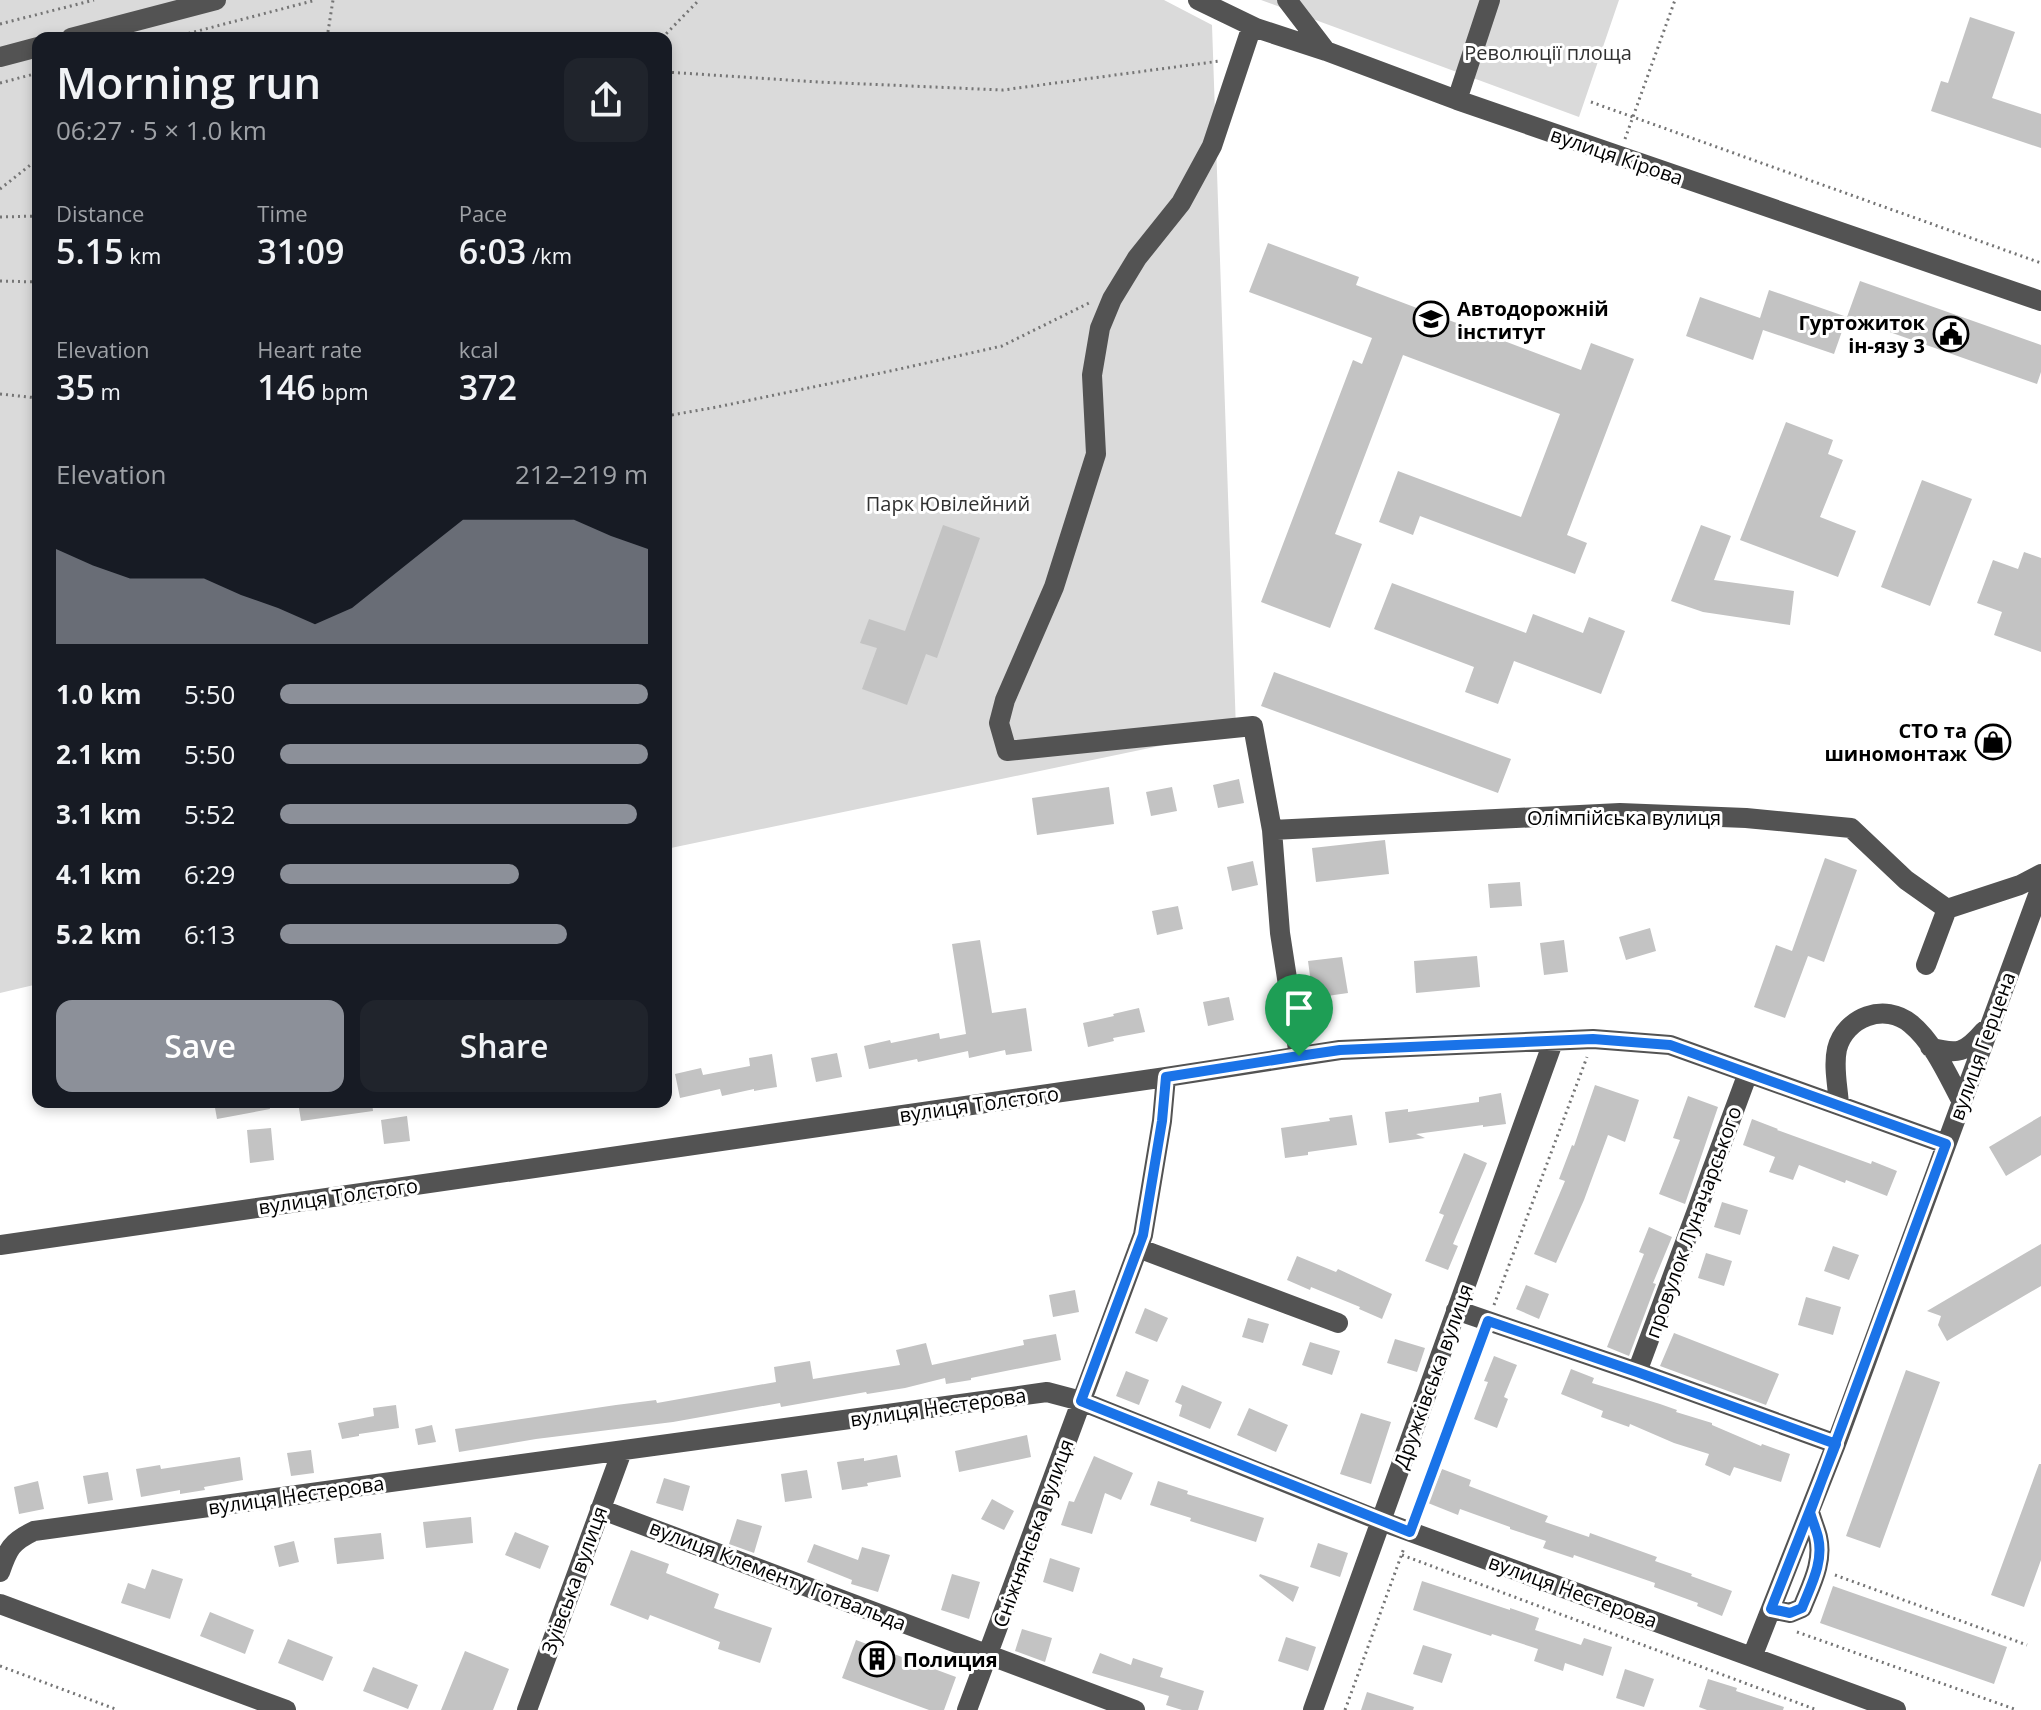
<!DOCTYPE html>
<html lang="en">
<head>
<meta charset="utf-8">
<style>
  body { margin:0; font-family:"Open Sans",sans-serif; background:#20242c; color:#f1f3f6; height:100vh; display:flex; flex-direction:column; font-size:30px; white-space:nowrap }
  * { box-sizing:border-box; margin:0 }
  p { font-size:26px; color:#9ea1a6 }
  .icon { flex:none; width:44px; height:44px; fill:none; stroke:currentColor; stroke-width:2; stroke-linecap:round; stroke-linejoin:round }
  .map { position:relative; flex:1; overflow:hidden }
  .details { position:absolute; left:32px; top:32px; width:640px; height:1076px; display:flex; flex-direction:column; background:#171b24; border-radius:16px; box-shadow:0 4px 12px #0003 }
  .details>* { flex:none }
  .pin { position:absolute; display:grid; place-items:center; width:68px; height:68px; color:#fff; margin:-82px -34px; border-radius:50% 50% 50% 0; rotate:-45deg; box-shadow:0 0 8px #0007 }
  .pin .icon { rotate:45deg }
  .round { display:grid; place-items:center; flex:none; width:84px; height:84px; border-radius:16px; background:#20242c }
  .summary { display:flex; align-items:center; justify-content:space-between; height:136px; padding:0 24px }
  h1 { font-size:44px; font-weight:600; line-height:60px }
  .metrics { display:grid; grid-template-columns:repeat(3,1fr); gap:12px; height:136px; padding:8px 24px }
  .metrics div { display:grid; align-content:center }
  .metrics b { font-size:34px; font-weight:600 }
  .metrics small { font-size:22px; font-weight:400 }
  .metrics p { font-size:22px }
  .chart { height:224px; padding:16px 24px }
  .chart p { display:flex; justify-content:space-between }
  .chart svg { width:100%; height:144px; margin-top:8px; fill:#8c9099; opacity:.7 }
  .primary-button { display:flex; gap:16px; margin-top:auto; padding:16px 24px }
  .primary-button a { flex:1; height:92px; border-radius:16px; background:#8c9099; color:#fff; font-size:32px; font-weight:600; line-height:92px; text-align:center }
  .primary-button a+a { background:#20242c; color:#f1f3f6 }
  ul { padding:0 24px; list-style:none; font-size:26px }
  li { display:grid; grid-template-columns:128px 96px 1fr; align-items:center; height:60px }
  li i { height:20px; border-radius:10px; background:#8c9099 }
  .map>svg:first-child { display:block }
</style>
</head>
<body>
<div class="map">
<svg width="2041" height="1710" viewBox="0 0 2041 1710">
  <rect width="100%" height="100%" fill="#fff"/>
  <!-- green -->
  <path fill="#dadada" d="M0,0h1164l48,25 24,705 -570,119v-811h-628v946l-38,9z
    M1261,0h358l-40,117z"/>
  <!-- building -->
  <path fill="#c3c3c3" d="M1970,17l45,15 -23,66 49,16v34l-110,-37 10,-30 7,2z
    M1268,243l91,34 -3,8 225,85 10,-27 43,16 -67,176 20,8 -12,31 -155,-58 -7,19 -34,-13 19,-51 123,46 39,-103 -157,-59 -68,179 27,10 -32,84 -69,-26 92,-242 9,4 10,-26 -123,-46z
    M1860,281l181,64v27l-4,12 -190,-67z
    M1769,290l78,27 -13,37 -71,-24 -10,30 -67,-24 14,-39 60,21z
    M1786,422l47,18 -5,14 15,6 -23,57 36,14 -18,46 -98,-37z
    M1922,480l50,19 -42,107 -49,-19z
    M943,525l37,13 -43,120 -11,-4 -19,51 -45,-16 15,-41 -17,-5 9,-24 36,12z
    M1701,525l30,11 -17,44 80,11 -4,34 -87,-13 -32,-11z
    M2024,552l17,6v94l-47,-17 8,-23 -25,-9 16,-43 25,9z
    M1392,583l134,50 7,-19 50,19 6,-16 36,14 -24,63 -87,-33 -16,43 -33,-12 9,-25 -100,-38z
    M1274,672l237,87 -13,34 -237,-87z
    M1239,779l5,24 -26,5 -5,-23z
    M1109,787l5,37 -77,11 -5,-37z
    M1172,787l5,24 -26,5 -5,-24z
    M1385,840l4,34 -73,8 -4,-34z
    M1825,858l32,12 -33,92 -16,-6 -23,62 -31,-11 22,-62 16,6z
    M1253,861l5,24 -26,6 -5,-24z
    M1520,882l2,24 -32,2 -2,-24z
    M1178,906l5,23 -26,6 -5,-24z
    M1650,928l6,23 -30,9 -7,-23z
    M980,940l12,73 34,-5 6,43 -26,4 -1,-5 -36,8 -1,-7 -50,11 -1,-3 -48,10 -5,-23 26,-6 1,3 48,-10 1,6 26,-5 -14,-90z
    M1564,940l4,32 -24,3 -4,-32z
    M1477,956l3,31 -64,6 -2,-32z
    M1342,957l6,36 -35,5 -5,-37z
    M1229,997l5,23 -26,6 -5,-24z
    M1139,1008l6,24 -32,6 1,3 -26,6 -5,-24 31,-7 -1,-2z
    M837,1053l5,24 -26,5 -5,-24z
    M772,1054l5,33 -23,4v-2l-32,7 -2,-7 -40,9 -5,-24 26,-6 2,7 47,-9 -1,-8z
    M1595,1085l44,15 -14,42 -17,-7 -24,65 -28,63 -22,-9 31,-73 -6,-2 13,-34 2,1z
    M1501,1093l5,31 -23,3v-2l-67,9 9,4 -36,5 -4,-31 23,-3v3l71,-10v-5z
    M1688,1096l30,11 -33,97 -26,-10 21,-54 -7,-2z
    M214,1102h55l1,7 -53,10z
    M298,1102h74l1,9 -72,10z
    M1352,1115l5,30 -49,7v3l-23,3 -4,-30 49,-7 -1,-3z
    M407,1116l3,25 -26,3 -3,-24z
    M2041,1116v39l-35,21 -17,-29z
    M1752,1119l26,10 -1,1 94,34 1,-3 25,10 -10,25 -41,-16 -1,3 -46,-18 -6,15 -24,-8 6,-15 -32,-12z
    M271,1128l3,32 -24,3 -3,-33z
    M1464,1153l23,10 -34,81 5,2 -10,24 -23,-9 19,-46 -5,-2z
    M1722,1202l26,8 -8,25 -26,-8z
    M1649,1227l23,10 -19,46 3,1 -27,72 -22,-9 37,-93 -5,-2z
    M2041,1244v42l-94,55 -9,-16 3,-9 -14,-5z
    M1833,1246l26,9 -10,25 -25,-9z
    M1706,1253l26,8 -8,25 -26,-8z
    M1297,1256l39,16 2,-3 54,25 -10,25 -23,-10 1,-2 -49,-20 -1,3 -23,-10z
    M1526,1285l23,9 -10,25 -23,-10z
    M1075,1290l4,22 -26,5 -4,-22z
    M1806,1297l35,10 -8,28 -35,-10z
    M1145,1308l23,10 -11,24 -22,-9z
    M1248,1318l21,6 -6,19 -21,-6z
    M1674,1333l105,41 -13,31 -106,-39z
    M1056,1334l5,26 -90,18v2l-25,4 -1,-6 -40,10 -38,6 -1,-2 -85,15 -1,-4 -107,19 -137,17 -77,13 -4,-23 161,-24 40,-5 1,3 119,-21 -2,-15 36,-6 3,18 87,-14 -4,-15 30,-7 6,22 92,-20 -1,-5z
    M1395,1339l30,9 -8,24 -30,-9z
    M1310,1342l30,9 -8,24 -30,-10z
    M1494,1356l23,9 -13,32 4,2 -11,29 -23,-9 14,-37 -4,-1z
    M1571,1369l23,9 -2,5 68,21 17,6 -1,2 36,11v2l49,21 1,-2 28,10 -9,28 -47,-15 -4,9 -25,-11 4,-11 -35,-11 -44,-19 -1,3 -28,-10 2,-6 -42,-17z
    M1906,1370l34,12 -60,166 -34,-12z
    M1126,1371l23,9 -10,25 -23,-9z
    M1182,1385l40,17 -12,27 -31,-13 3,-11 -7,-3z
    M396,1405l3,23 -40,6v2l-17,3 -4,-16 36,-7 -1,-8z
    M1249,1408l39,17 -12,27 -39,-17z
    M1361,1413l30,9 -20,62 -31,-10z
    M432,1425l4,17 -18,3 -3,-16z
    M1027,1435l4,22 -72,15 -4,-21z
    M311,1450l3,23 -23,3 -4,-23z
    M897,1455l4,22 -34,6 1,3 -26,4 -5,-28 27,-4v3z
    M1094,1456l39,17 -12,27 -16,-7 -13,41 -31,-9 8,-24 5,1z
    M240,1457l3,23 -39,7 1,3 -25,4v-4l-39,7 -5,-28 24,-4 1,4z
    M2039,1464h2v96l-17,47 -33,-12z
    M1442,1469l29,11 -2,6 79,30 -3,6 44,15 1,-4 67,24 -2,4 37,13 -1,2 41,15 -10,25 -25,-10 1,-3 -44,-16 1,-4 -81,-28 -1,3 -30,-10 3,-7 -36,-12v-2l-50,-18 -2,6 -30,-12z
    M807,1470l5,28 -27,4 -4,-28z
    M108,1472l5,28 -25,4 -5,-28z
    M664,1478l26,8 -7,25 -27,-8z
    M38,1481l6,28 -25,5 -5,-27z
    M1158,1481l30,10 -1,3 77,24 -8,24 -66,-21 1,-3 -41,-13z
    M992,1499l22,12 -10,19 -23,-11z
    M471,1517l2,26 -47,5 -3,-26z
    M737,1519l25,7 -8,27 -25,-9z
    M515,1532l34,14 -9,23 -35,-14z
    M381,1533l3,26 -47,5 -3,-26z
    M294,1541l5,21 -20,5 -5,-21z
    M1318,1543l30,10 -8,24 -30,-10z
    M814,1544l44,16 4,-13 28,8 -12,37 -27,-8 1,-4 -45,-18z
    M631,1550l38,14 -3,9 53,21 -5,14 58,20 -12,35 -42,-14 2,-7 -70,-27 -2,5 -38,-15z
    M1050,1558l30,10 -7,24 -30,-10z
    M152,1569l31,10 -13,40 -49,-16 7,-20 17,6z
    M952,1574l28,8 -11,37 -28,-9z
    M1260,1574l39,13 -6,15 -34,-26z
    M1422,1581l88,29v-2l29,10 -4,12 46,15 3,-7 28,9 -9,29 -38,-13 -2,8 -29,-10 4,-12 -46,-15 -1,2 -78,-26z
    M1833,1586l174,61 -13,37 -174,-61z
    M210,1612l44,18 -9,24 -45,-18z
    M1022,1629l30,9 -7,24 -30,-11z
    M1286,1637l30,10 -8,24 -30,-10z
    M288,1639l45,18 -10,24 -45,-18z
    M856,1640l100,37 -12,33h-15l-87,-32z
    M1423,1645l29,9 -10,29 -29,-9z
    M465,1651l44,18 -16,41h-52z
    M1100,1653l31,12 2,-7 30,10 -3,9 44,14 -6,19h-16l-16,-5 3,-9 -77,-23z
    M373,1667l45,18 -10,24 -45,-18z
    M1625,1669l29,10 -10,28 -28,-9z
    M1708,1679l29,9 -1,3 48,16 -1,3h-76l-8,-3z
    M1367,1692l47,15 -1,3h-52z"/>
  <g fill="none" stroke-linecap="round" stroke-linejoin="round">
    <!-- path -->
    <path stroke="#757575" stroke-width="3" stroke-dasharray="2 4" stroke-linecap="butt" d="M0,24l94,-24
      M171,38l145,-38
      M327,38l6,-38
      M662,38l37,-38
      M666,72l152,10 185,8 217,-29
      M0,83l38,-10
      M1591,102l450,161
      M1625,139l50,-139
      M0,189l38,-30
      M0,217l38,-1
      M0,281l38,1
      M0,394l38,4
      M666,416l51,-9 178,-37 107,-24 87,-43
      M1494,1305l93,-248
      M1416,1515l65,-177
      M1402,1555l415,155
      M1835,1575l192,70
      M1797,1632l220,78
      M0,1666l118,44
      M1345,1710l59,-162"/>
    <!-- minor -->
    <path stroke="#535353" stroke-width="20" d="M1198,0l58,28 70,23 131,49 584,201
      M1287,0l39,51
      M1256,28l-6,4 -38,114 -31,57 -44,55 -25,41 -12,29 -8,47 4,79 -42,133 -49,113 -6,23 8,28 246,-25 19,104 8,103 19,123
      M71,38l145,-38
      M0,57l38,-10
      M1457,100l33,-100
      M1272,830l348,-17 126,5 105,10 55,52 41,29
      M1926,965l21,-56 73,-24 21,-11
      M1930,1047c28,8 35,6 54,-16
      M1839,1105c-1,-18 -6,-38 -2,-56 8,-32 48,-47 74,-25 23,19 37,52 51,78
      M0,1245l1166,-168 174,-27 253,-11 77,6 276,99
      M1138,1248l200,75
      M1456,1310l181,62 199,72
      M1637,1372l111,-299
      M600,1509l535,201
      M0,1572c8,-23 11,-30 34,-41l1013,-139 34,9 300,120 515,189
      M0,1604l286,106
      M1771,1609l19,4 12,-5c9,-23 22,-46 16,-71 -2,-8 -6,-17 -8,-25
      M1752,1657l84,-213 205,-557
      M527,1710l95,-259
      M967,1710l176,-475 19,-114 4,-44
      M1313,1710l240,-668"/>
  </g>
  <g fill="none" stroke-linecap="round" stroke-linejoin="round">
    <!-- route casing -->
    <g stroke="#fff" stroke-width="16">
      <path id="route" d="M1299,1056l-133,21 -4,44 -19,114 -62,166 329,131 78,-211 149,51 199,72 -65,165 19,4 12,-5c9,-23 22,-46 16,-71 -2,-8 -6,-17 -8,-25l136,-368 -276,-99 -77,-6 -253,11 -41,6"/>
    </g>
    <!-- route -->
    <use href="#route" stroke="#1a73e8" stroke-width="10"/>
  </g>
  <!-- icons -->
  <defs>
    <g id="school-ring" transform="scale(1.8)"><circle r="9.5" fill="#fff" stroke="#000" stroke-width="1.5"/><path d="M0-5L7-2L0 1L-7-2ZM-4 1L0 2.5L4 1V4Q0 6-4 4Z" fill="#000"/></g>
    <g id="civic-ring" transform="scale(1.8)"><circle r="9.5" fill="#fff" stroke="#000" stroke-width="1.5"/><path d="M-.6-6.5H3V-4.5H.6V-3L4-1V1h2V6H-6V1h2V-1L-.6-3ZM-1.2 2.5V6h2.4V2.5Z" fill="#000"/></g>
    <g id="shop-ring" transform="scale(1.8)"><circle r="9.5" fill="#fff" stroke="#000" stroke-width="1.5"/><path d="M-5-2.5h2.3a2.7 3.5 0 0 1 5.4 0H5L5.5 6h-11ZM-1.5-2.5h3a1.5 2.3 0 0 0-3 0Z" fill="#000"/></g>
    <g id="building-ring" transform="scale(1.8)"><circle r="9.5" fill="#fff" stroke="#000" stroke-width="1.5"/><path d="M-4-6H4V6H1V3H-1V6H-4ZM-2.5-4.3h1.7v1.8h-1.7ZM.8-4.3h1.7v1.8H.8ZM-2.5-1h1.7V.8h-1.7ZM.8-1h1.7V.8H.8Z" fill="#000"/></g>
  </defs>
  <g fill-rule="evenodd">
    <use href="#school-ring" x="1431" y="319"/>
    <use href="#civic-ring" x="1951" y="334"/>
    <use href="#shop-ring" x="1993" y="742"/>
    <use href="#building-ring" x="877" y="1659"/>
  </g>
  <g text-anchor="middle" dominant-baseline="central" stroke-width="6" stroke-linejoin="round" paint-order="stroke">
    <!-- park labels -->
    <g font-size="20" fill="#313131" stroke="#fff">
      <text x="1548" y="52">Революції площа</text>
      <text x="948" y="503">Парк Ювілейний</text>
    </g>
    <!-- street labels -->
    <g font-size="20" fill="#000" stroke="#fff">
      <text transform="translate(1617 156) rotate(19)">вулиця Кірова</text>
      <text x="1624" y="817">Олімпійська вулиця</text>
      <text transform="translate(1982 1046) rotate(-70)">вулиця Герцена</text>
      <text transform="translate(979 1104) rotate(-8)">вулиця Толстого</text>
      <text transform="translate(338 1196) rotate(-8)">вулиця Толстого</text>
      <text transform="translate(1693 1222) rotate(-70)">провулок Луначарського</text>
      <text transform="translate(1433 1376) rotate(-70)">Дружківська вулиця</text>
      <text transform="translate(938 1407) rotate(-8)">вулиця Нестерова</text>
      <text transform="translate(296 1495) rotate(-8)">вулиця Нестерова</text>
      <text transform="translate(1033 1533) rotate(-70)">Сніжнянська вулиця</text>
      <text transform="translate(778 1575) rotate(21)">вулиця Клементу Готвальда</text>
      <text transform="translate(574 1580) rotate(-70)">Зуївська вулиця</text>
      <text transform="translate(1573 1591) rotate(20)">вулиця Нестерова</text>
    </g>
    <!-- poi labels -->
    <g font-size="20" font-weight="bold" fill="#000" stroke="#fff" text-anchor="start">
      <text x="1457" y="308">Автодорожній<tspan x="1457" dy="23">інститут</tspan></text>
      <text x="1925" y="322" text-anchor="end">Гуртожиток<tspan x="1925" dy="23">ін-язу 3</tspan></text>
      <text x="1967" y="730" text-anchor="end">СТО та<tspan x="1967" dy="23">шиномонтаж</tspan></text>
      <text x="903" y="1659">Полиция</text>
    </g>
  </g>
</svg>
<div class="pin" style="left:1299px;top:1056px;background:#1e9e55"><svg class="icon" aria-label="arrive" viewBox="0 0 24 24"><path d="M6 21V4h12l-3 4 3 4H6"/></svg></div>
<section class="details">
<div class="summary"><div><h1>Morning run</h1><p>06:27 · 5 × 1.0 km</p></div><a class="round"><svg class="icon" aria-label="share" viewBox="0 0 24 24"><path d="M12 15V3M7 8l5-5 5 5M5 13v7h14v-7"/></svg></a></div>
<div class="metrics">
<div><p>Distance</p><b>5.15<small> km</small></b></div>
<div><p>Time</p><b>31:09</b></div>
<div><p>Pace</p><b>6:03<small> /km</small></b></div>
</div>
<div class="metrics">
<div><p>Elevation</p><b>35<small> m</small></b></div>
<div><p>Heart rate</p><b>146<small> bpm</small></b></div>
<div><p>kcal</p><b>372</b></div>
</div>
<div class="chart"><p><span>Elevation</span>212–219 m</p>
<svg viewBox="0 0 160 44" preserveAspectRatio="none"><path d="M0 44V15L10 20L20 24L30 24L40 24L50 29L60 33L70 38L80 33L90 24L100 15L110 6L120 6L130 6L140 6L150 11L160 15V44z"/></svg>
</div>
<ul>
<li><b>1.0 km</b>5:50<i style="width:100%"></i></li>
<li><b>2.1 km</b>5:50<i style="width:100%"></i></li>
<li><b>3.1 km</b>5:52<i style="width:97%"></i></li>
<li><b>4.1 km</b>6:29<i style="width:65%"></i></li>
<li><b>5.2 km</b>6:13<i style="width:78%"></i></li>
</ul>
<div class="primary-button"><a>Save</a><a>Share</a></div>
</section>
</div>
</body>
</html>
